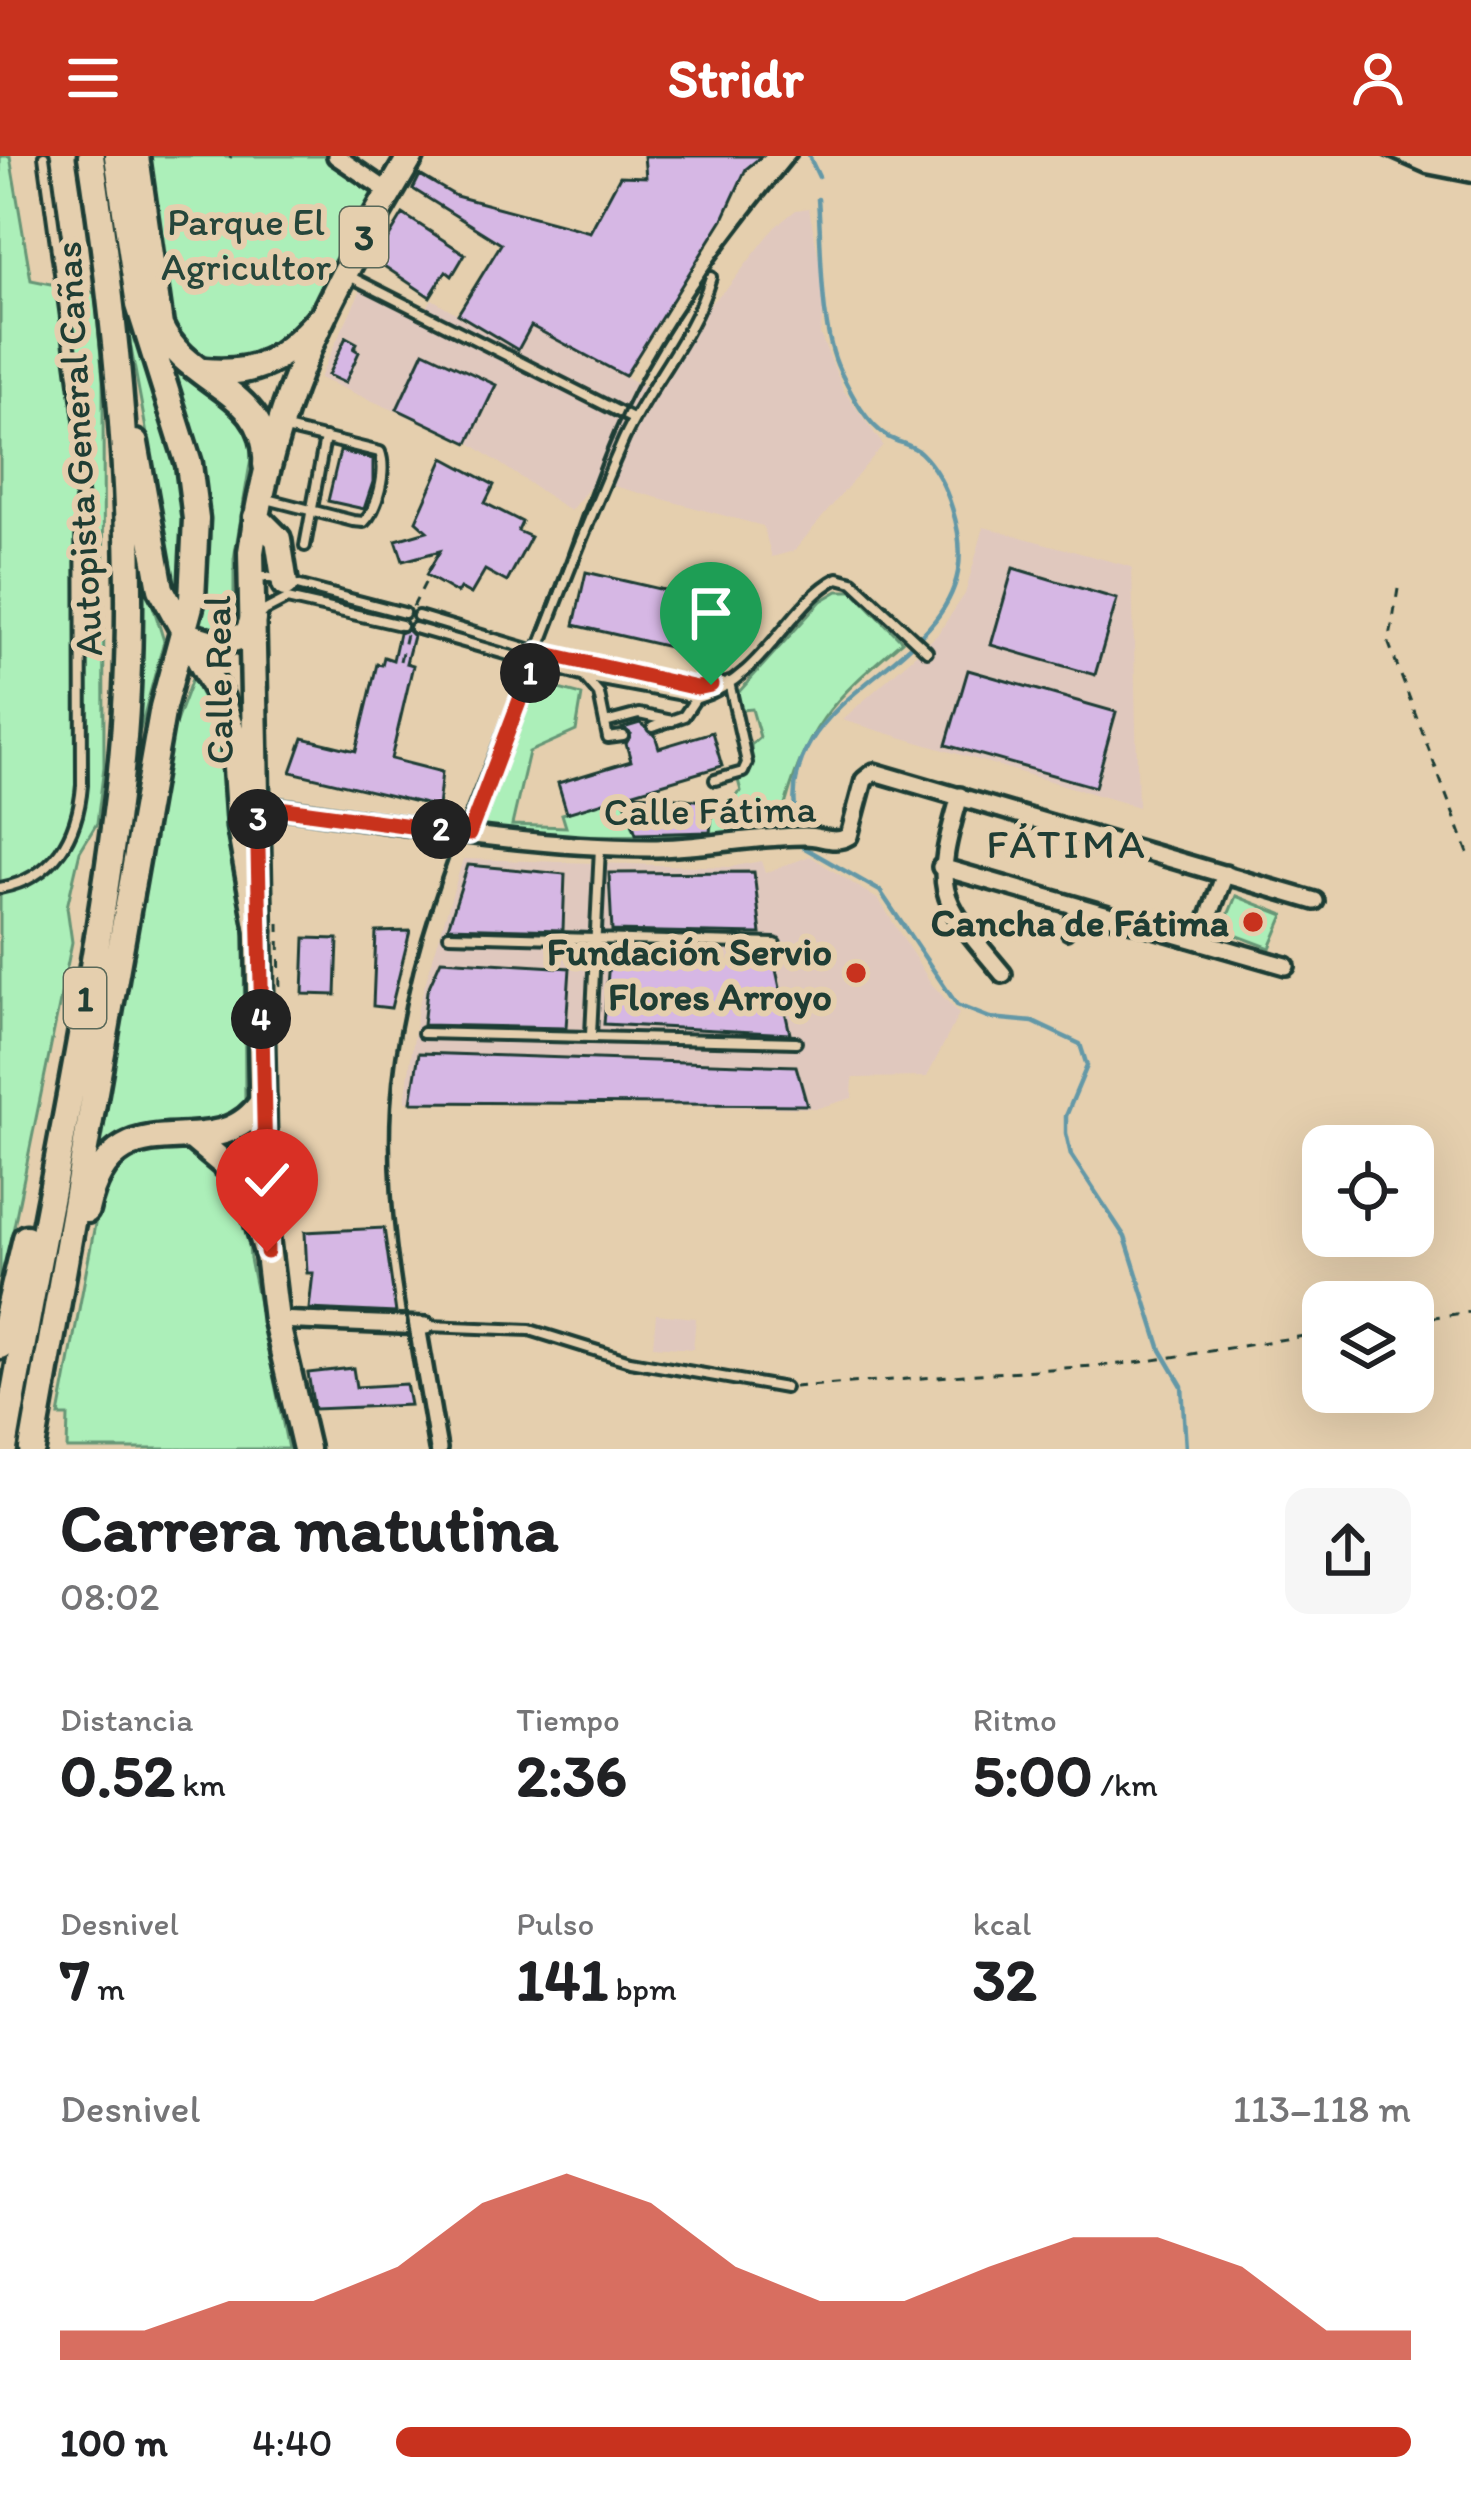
<!DOCTYPE html>
<html lang="es">
<head>
<meta charset="utf-8">
<style>
  body { margin:0; font-family:Itim,sans-serif; background:#f6f6f6; color:#202124; height:100vh; display:flex; flex-direction:column; font-size:45px; white-space:nowrap }
  * { box-sizing:border-box; margin:0 }
  p { font-size:39px; color:#757577 }
  .icon { flex:none; width:66px; height:66px; fill:none; stroke:currentColor; stroke-width:2; stroke-linecap:round; stroke-linejoin:round }
  .map { position:relative; height:1293px; overflow:hidden }
  .side { display:flex; flex-direction:column; background:#fff; flex:1 }
  .side>* { flex:none }
  .tools { position:absolute; left:1302px; top:969px; display:grid; gap:24px }
  .tools a { display:grid; place-items:center; width:132px; height:132px; border-radius:24px; background:#fff; box-shadow:0 12px 48px #0002; font-size:60px }
  .pin { position:absolute; display:grid; place-items:center; width:102px; height:102px; color:#fff; margin:-123px -51px; border-radius:50% 50% 50% 0; rotate:-45deg; box-shadow:0 0 12px #0007 }
  .pin .icon { rotate:45deg }
  .km { position:absolute; width:60px; height:60px; margin:-30px; border-radius:50%; background:#222; color:#fff; font-size:33px; line-height:60px; text-align:center }
  .round { display:grid; place-items:center; flex:none; width:126px; height:126px; border-radius:24px; background:#f6f6f6 }
  .overview { display:flex; align-items:center; justify-content:space-between; height:204px; padding:0 60px }
  h1 { font-size:66px; font-weight:700; line-height:90px }
  .metrics { display:grid; grid-template-columns:repeat(3,1fr); gap:18px; height:204px; padding:12px 60px }
  .metrics div { display:grid; align-content:center }
  .metrics b { font-size:60px; font-weight:700 }
  .metrics small { font-size:33px; font-weight:400 }
  .metrics p { font-size:33px }
  .chart { height:336px; padding:24px 60px }
  .chart p { display:flex; justify-content:space-between }
  .chart svg { width:100%; height:216px; margin-top:12px; fill:#c8321e; opacity:.7 }
  ul { padding:0 60px; list-style:none; font-size:39px }
  li { display:grid; grid-template-columns:192px 144px 1fr; align-items:center; height:90px }
  li i { height:30px; border-radius:15px; background:#c8321e }
  header { display:flex; justify-content:space-between; align-items:center; height:156px; padding:0 60px; background:#c8321e; color:#fff; font-size:54px; font-weight:700 }
  .map>svg:first-child { display:block }
</style>
</head>
<body>
<header><svg class="icon" aria-label="menu" viewBox="0 0 24 24"><path d="M4 6h16M4 12h16M4 18h16"/></svg>Stridr<svg class="icon" aria-label="person" viewBox="0 0 24 24"><circle cx="12" cy="8" r="4"/><path d="M4 21q1-7 8-7t8 7"/></svg></header>
<div class="map">
<svg width="1471" height="1293" viewBox="0 0 1471 1293">
  <rect width="100%" height="100%" fill="#e5cfae"/>
  <filter id="ink" filterUnits="userSpaceOnUse"><feTurbulence type="fractalNoise" baseFrequency=".00833" numOctaves="2"/><feDisplacementMap in="SourceGraphic" scale="24" xChannelSelector="R" yChannelSelector="G"/><feConvolveMatrix kernelMatrix="1 2 1 2 8 2 1 2 1" color-interpolation-filters="sRGB"/></filter>
  <g filter="url(#ink)">
    <!-- built -->
    <path fill="#e0c8be" d="M809,52l17,88 -6,38 24,57 39,54 -89,106 -22,6 -9,-31 -168,-45 -25,30 -100,-68 -151,-65 47,-99 59,32 7,-12 86,51 13,-24 123,66 51,-84 24,-22 46,-59 21,-17z
      M984,371l148,40 6,240 -296,-87 95,-85 28,-41z
      M810,700l69,44 52,83 28,31 -32,63 -74,1 -1,20 -34,10 -413,-6 13,-95 45,-148 267,8 31,-6 4,12z
      M656,1158l40,4 -3,31 -40,-3z"/>
    <!-- green -->
    <path fill="#acefb9" stroke="#669676" stroke-width="3" d="M0,0h10l21,124 64,13 8,86 1,388 -7,56 -17,28 -13,56 5,35 -72,353z
      M145,0h180l51,39c-36,61 -114,241 -202,134z
      M123,149c25,69 57,140 62,214 2,31 -3,63 -5,94z
      M164,198l78,65 12,21 -20,119v73l-21,3 -14,-6 7,-93 -11,-97z
      M130,376l34,109 -31,115z
      M838,435h15l49,50c-72,61 -97,86 -121,179l-51,16 -251,-1 57,-152 46,12 -6,36 -47,21 -17,73 54,2 -4,-13 61,-18 14,38 73,-2 2,-17 29,-24 -3,-11 14,-17 -1,-18 9,-8 -8,-28 -10,1 -5,-16 84,-93z
      M192,523l8,4 24,57 2,85 18,99 1,183 -35,18 -43,-3 -29,5 -43,31 76,-423z
      M1236,740l48,19 -14,33 -48,-18z
      M179,992l41,17 26,38 4,56 38,190h-221l1,-33h-9l40,-213c15,-39 40,-53 80,-55z"/>
    <g fill="none" stroke-linecap="round" stroke-linejoin="round">
      <!-- stream -->
      <path stroke="#6498a7" stroke-width="4.5" d="M809,0l10,21
        M818,43c4,48 1,129 22,172 12,24 25,51 48,66 10,6 25,8 33,16 27,26 44,83 37,119 -19,105 -206,127 -155,275l77,44 77,114 33,13 43,4 47,22 7,22 -21,50v17l5,22 54,82 36,113 21,36 4,63"/>
    </g>
    <!-- building -->
    <path fill="#d6b7e4" stroke="#1f3d34" stroke-width="3" d="M644,0h118l-16,13 -23,50 -98,157 -94,-50 -13,24 -60,-36 43,-70 -88,-55 7,-14 36,21 134,36 30,-56 26,1z
      M403,58l62,40 -13,22 -6,-5 -16,26 -55,-37z
      M346,181l11,6 -3,6 5,3 -14,31 -17,-8z
      M424,195l72,34 -28,58 -71,-34z
      M340,295l33,8v23l-9,27 -36,-8z
      M444,302l50,27 -9,18 37,19 -4,9 13,6 -24,45 -22,-12 -14,24 -11,-6 -3,5 -31,-18 14,-24 -37,10 -7,-21 31,-9 -11,-10z
      M1013,412l104,31 -22,76 -104,-30z
      M586,416l156,36 -12,53 -156,-36z
      M407,474l6,6 -7,27 7,2 -22,94 51,13 -4,35 -147,-35 12,-34 53,13 21,-87 5,1 2,-8 9,3 6,-27z
      M968,514l148,42 -21,75 -149,-42z
      M640,567l15,12 4,13 53,-16 10,34 -91,27 73,8 -1,13 9,1 -2,17 -74,2 -13,-38 -56,17 -9,-30 73,-22 -5,-17 5,-10 -8,-6z
      M468,709l97,9 -2,56 -115,-3z
      M754,716l7,62 -149,-3 -3,-58z
      M410,775l-19,77 -18,-2 3,-74z
      M305,782l33,1 -2,56 -33,-1z
      M441,804l129,8 -4,60 -143,-3 4,-34z
      M609,804l166,5 15,69 -186,-10z
      M419,897l377,13 11,39 -396,-3z
      M384,1072l12,85 -87,-4 4,-36h-6l-2,-41z
      M353,1212l3,19 50,-3 4,21 -96,4 -6,-36z"/>
    <g fill="none" stroke-linecap="round" stroke-linejoin="round">
      <!-- service casing -->
      <g stroke="#1f3d34" stroke-width="16">
        <path id="service" d="M351,121l282,142
          M267,343l86,22 11,1c14,-13 23,-51 16,-70l-94,-23
          M305,390l20,-108
          M255,418l149,39
          M258,458l29,-15 114,26
          M418,460l124,37 155,35 25,-5
          M415,472l170,49 113,21c66,-19 91,-95 140,-120l15,4 74,69
          M586,523l13,15 9,44 15,-2
          M605,567l34,-9 33,7
          M653,571l31,-11 14,-21
          M715,624l28,-8 4,-9 -18,-81
          M469,678c50,-132 98,-266 155,-395 26,-56 69,-102 87,-162
          M0,732c54,-10 78,-52 82,-103l-1,-358 -37,-271
          M1067,778l7,-28
          M449,779l326,9
          M423,877l373,9
          M591,879l9,-188
          M428,1170l102,4 100,31 155,27"/>
      </g>
      <!-- minor casing -->
      <g stroke="#1f3d34" stroke-width="24">
        <path id="minor" d="M336,0l53,36
          M960,640c-29,99 -21,101 43,178
          M258,649c130,17 260,42 392,43 52,0 104,-12 155,-12 17,0 29,9 44,0l15,-56 10,-8 441,129
          M941,711l345,99
          M1200,785l25,-67
          M276,1164l150,6
          M417,1170l21,123"/>
      </g>
      <!-- primary casing -->
      <g stroke="#1f3d34" stroke-width="33">
        <path id="primary" d="M256,361l22,22 7,45
          M306,1293l-30,-129 -11,-91 -14,-677c22,-155 81,-263 160,-396"/>
      </g>
      <!-- trunk casing -->
      <g stroke="#1f3d34" stroke-width="33">
        <path id="trunk" d="M136,0l24,170c26,59 111,63 106,139
          M204,215c55,5 79,-12 115,-52
          M135,287l26,146 60,110 13,40 6,88 19,104
          M183,478l32,10 32,-9 6,-16
          M191,980l54,45 22,71
          M86,1054c28,-125 128,-33 177,-109
          M0,1190l26,-108
          M4,1293c37,-217 87,-433 114,-652 25,-204 4,-438 -27,-641
          M32,1293l131,-742 29,-108 4,-80 -7,-55 -50,-159 -22,-149"/>
      </g>
      <!-- path -->
      <path stroke="#1f3d34" stroke-width="3" stroke-dasharray="9 9" stroke-linecap="butt" d="M230,2l1,-2
        M1398,433l-9,55 82,217
        M413,451l15,-30
        M400,505l6,-27
        M279,767l1,75
        M1413,1164l58,-8
        M794,1231l341,-24 188,-30"/>
      <!-- service -->
      <use href="#service" stroke="#e5cfae" stroke-width="8"/>
      <!-- minor -->
      <use href="#minor" stroke="#e5cfae" stroke-width="15"/>
      <!-- primary -->
      <use href="#primary" stroke="#e5cfae" stroke-width="24"/>
      <!-- trunk -->
      <use href="#trunk" stroke="#e5cfae" stroke-width="24"/>
      <!-- rail -->
      <path stroke="#1f3d34" stroke-width="4.5" d="M1384,0l41,18 46,9
        M429,1293c-18,-112 -45,-229 -38,-343 10,-168 94,-336 155,-492 31,-80 56,-168 99,-244 43,-77 96,-145 152,-214"/>
    </g>
  </g>
  <g fill="none" stroke-linecap="round" stroke-linejoin="round" filter="url(#ink)">
    <!-- route casing -->
    <g stroke="#fff" stroke-width="24">
      <path id="route" d="M267,1096l-10,-447 212,29 69,-182 159,36 14,-3"/>
    </g>
    <!-- route -->
    <use href="#route" stroke="#c8321e" stroke-width="15"/>
  </g>
  <!-- markers -->
  <g fill="#c8321e" stroke="#e5cfae" stroke-width="4.5">
    <circle cx="1253" cy="766" r="12"/>
    <circle cx="856" cy="817" r="12"/>
  </g>
  <g text-anchor="middle" dominant-baseline="central" stroke-width="12" stroke-linejoin="round" paint-order="stroke">
    <!-- shield labels -->
    <g fill="#e5cfae" stroke="#5a6959" stroke-width="3">
      <rect x="340" y="51" width="48" height="60" rx="9"/>
      <rect x="64" y="812" width="42" height="60" rx="9"/>
    </g>
    <g font-size="36" font-weight="bold" fill="#1f3d34">
      <text x="364" y="81">3</text>
      <text x="85" y="842">1</text>
    </g>
    <!-- park labels -->
    <g font-size="39" fill="#26463b" stroke="#e5cfae">
      <text x="246" y="65">Parque El<tspan x="246" dy="45">Agricultor</tspan></text>
    </g>
    <!-- street labels -->
    <g font-size="39" fill="#1f3d34" stroke="#e5cfae">
      <text transform="translate(78 293) rotate(-93)">Autopista General Cañas</text>
      <text transform="translate(218 524) rotate(-91)">Calle Real</text>
      <text transform="translate(710 654) rotate(-1)">Calle Fátima</text>
    </g>
    <!-- poi labels -->
    <g font-size="39" font-weight="bold" fill="#1f3d34" stroke="#e5cfae" text-anchor="end">
      <text x="1229" y="766">Cancha de Fátima</text>
      <text x="832" y="795">Fundación Servio<tspan x="832" dy="45">Flores Arroyo</tspan></text>
    </g>
    <!-- neighbourhood labels -->
    <g font-size="42" letter-spacing="3" fill="#1f3d34" stroke="#e5cfae">
      <text x="1067" y="687">FÁTIMA</text>
    </g>
  </g>
</svg>
<div class="tools">
<a><svg class="icon" aria-label="locate" viewBox="0 0 24 24"><circle cx="12" cy="12" r="6"/><path d="M12 2v4M12 18v4M2 12h4M18 12h4"/></svg></a>
<a><svg class="icon" aria-label="layers" viewBox="0 0 24 24"><path d="M12 4l9 5-9 5-9-5zM3 14l9 5 9-5"/></svg></a>
</div>
<div class="pin" style="left:711px;top:529px;background:#1e9e55"><svg class="icon" aria-label="arrive" viewBox="0 0 24 24"><path d="M6 21V4h12l-3 4 3 4H6"/></svg></div>
<div class="pin" style="left:267px;top:1096px;background:#d93025"><svg class="icon" aria-label="check" viewBox="0 0 24 24"><path d="M5 12l5 5 9-10"/></svg></div>
<b class="km" style="left:530px;top:517px">1</b>
<b class="km" style="left:441px;top:673px">2</b>
<b class="km" style="left:258px;top:663px">3</b>
<b class="km" style="left:261px;top:863px">4</b>
</div>
<section class="side">
<div class="overview"><div><h1>Carrera matutina</h1><p>08:02</p></div><a class="round"><svg class="icon" aria-label="share" viewBox="0 0 24 24"><path d="M12 15V3M7 8l5-5 5 5M5 13v7h14v-7"/></svg></a></div>
<div class="metrics">
<div><p>Distancia</p><b>0.52<small> km</small></b></div>
<div><p>Tiempo</p><b>2:36</b></div>
<div><p>Ritmo</p><b>5:00<small> /km</small></b></div>
</div>
<div class="metrics">
<div><p>Desnivel</p><b>7<small> m</small></b></div>
<div><p>Pulso</p><b>141<small> bpm</small></b></div>
<div><p>kcal</p><b>32</b></div>
</div>
<div class="chart"><p><span>Desnivel</span>113–118 m</p>
<svg viewBox="0 0 160 44" preserveAspectRatio="none"><path d="M0 44V38L10 38L20 32L30 32L40 25L50 12L60 6L70 12L80 25L90 32L100 32L110 25L120 19L130 19L140 25L150 38L160 38V44z"/></svg>
</div>
<ul>
<li><b>100 m</b>4:40<i style="width:100%"></i></li>
</ul>
</section>
</body>
</html>
